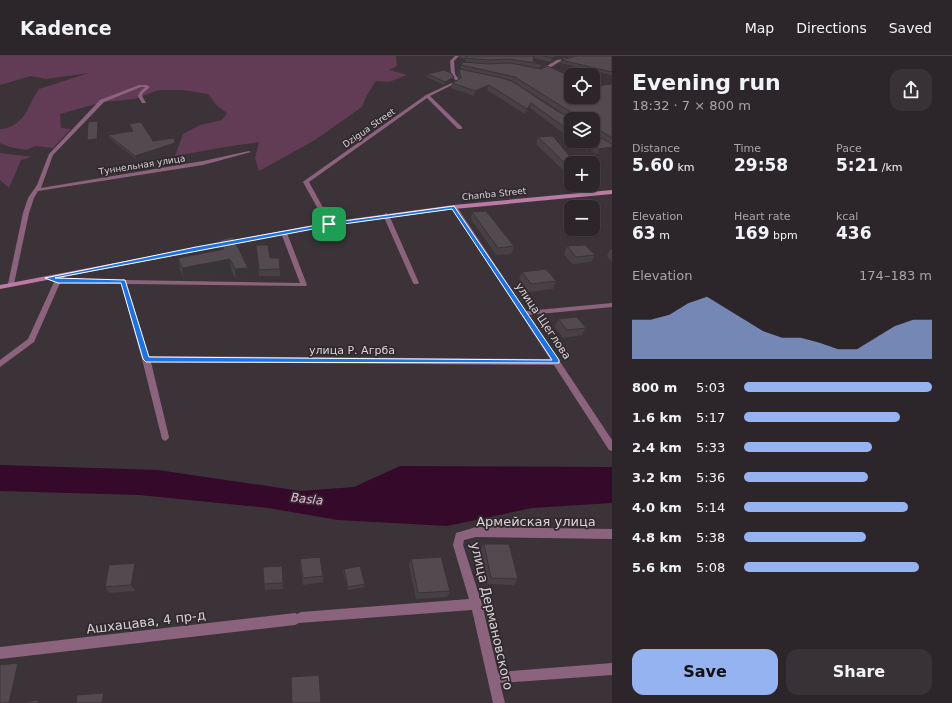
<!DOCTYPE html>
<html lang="en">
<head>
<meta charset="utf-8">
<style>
  body { margin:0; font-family:"DejaVu Sans",sans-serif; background:#383236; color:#f1f3f6; height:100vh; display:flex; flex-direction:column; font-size:15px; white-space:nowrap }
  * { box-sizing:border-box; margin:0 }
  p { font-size:13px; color:#a6a5a8 }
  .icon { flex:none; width:22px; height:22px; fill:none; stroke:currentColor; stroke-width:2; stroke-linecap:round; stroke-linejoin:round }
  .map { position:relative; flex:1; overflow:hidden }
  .panel { display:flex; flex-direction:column; background:#2c262a; width:340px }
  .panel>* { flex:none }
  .fabs { position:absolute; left:564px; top:12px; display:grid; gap:8px }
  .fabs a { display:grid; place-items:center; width:36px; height:36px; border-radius:8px; background:#2c262a; box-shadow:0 1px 3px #0004,0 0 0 1px #484347; font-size:20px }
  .pin { position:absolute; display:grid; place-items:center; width:34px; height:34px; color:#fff; margin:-17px; border-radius:8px; box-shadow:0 2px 6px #0006 }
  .round { display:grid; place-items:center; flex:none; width:42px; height:42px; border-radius:12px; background:#383236 }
  .summary { display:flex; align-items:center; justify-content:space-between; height:68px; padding:0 20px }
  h1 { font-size:22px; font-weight:800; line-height:30px }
  .metrics { display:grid; grid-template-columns:repeat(3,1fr); gap:6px; height:68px; padding:4px 20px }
  .metrics div { display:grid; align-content:center }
  .metrics b { font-size:17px; font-weight:800 }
  .metrics small { font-size:11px; font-weight:400 }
  .metrics p { font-size:11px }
  .chart { height:112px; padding:8px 20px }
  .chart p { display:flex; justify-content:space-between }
  .chart svg { width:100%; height:72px; margin-top:4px; fill:#95b2f1; opacity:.7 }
  .cta { display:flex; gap:8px; margin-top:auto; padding:8px 20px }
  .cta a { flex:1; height:46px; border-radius:12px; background:#95b2f1; color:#111; font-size:16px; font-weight:800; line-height:46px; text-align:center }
  .cta a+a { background:#383236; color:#f1f3f6 }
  ul { padding:0 20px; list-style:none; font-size:13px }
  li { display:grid; grid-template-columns:64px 48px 1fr; align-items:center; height:30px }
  li i { height:10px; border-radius:5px; background:#95b2f1 }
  header { display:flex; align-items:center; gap:24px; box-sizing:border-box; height:56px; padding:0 20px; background:#2c262a; border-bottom:1px solid #484347 }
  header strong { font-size:19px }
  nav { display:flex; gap:22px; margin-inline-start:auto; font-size:14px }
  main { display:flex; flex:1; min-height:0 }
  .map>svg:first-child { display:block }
</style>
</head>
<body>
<header>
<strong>Kadence</strong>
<nav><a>Map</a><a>Directions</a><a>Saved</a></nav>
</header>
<main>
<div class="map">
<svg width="612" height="647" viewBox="0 0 612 647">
  <rect width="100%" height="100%" fill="#3b3338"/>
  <!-- green -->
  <path fill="#623b54" d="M0,0h396l1,10 -8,4 18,5 -18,7 -13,-1 -9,14 -5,12 -47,33 -56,31 -4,-13 4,-16 -34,5 -50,9 8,-22 17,-9 22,-5 5,-7 -11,-8 -8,-11 -25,-4h-24l-25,9 -31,3 -43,12 1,14 10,1 -18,19 -18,-2 -9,4 -17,-3 -9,-4v-14c25,-2 27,-23 39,-40l50,-16 -43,6 -15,-3 -31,9z
    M0,97l32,4 -11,3 -12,28 -9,-8z"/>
  <!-- water -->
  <path fill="#350929" d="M0,409l158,5 143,21 53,-4 46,-21 212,1v36l-80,5 -85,18 -109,-6 -70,-12 -129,-13 -139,-4z"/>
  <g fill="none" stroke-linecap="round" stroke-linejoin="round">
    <!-- street -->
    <path fill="#8c637d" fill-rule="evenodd" d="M455,0h4l-5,5 1,13 5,7 -30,15 32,31v2h-4l-31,-31 -118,84 23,42 -1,1h-4l-24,-43 1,-1 122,-86 30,-14 -5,-7 -1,-13z
      M577,0h8l-26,6 -14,9 -5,1 -2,-1 19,-11z
      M139,29h8l3,2 -7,6 -1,3 4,7h-4l-4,-7 2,-4 5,-5h-4l-37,15 -51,53 -12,33 162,-27 46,-10 2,1 -48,13 -165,26 -4,7 -5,15 -15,71 -1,1h-4l-1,-1 15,-71 5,-15 9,-13 12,-31 51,-54z
      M454,149l3,2 69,104 86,-8v4l-83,8 83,125v11l-3,-1 -55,-85 -403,-3 18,75 -1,2 -3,2 -3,-2 -20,-80 -21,-75 -61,-1 -26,59 -34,25v-7l28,-21 26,-57 -9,-3v-2l12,2 5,-3 2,1 1,2 55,1 3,-1 3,1 174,3 -19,-50 3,-2 3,2 20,52 -1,1 -179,-2 22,72 401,3 -99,-152z
      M386,157l3,2 30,68 -1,1h-4l-1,-1 -30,-68z
      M476,471l136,2v10l-136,-2 -12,3 -1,5 19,59 16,68 114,-9v12l-112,8 5,20h-12l-21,-93 -173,13 -4,2 -295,34v-12l295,-34 2,1 4,-2 168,-13 -16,-54 3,-12z"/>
    <!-- secondary -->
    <path fill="#bb7ba4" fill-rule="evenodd" d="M612,134v4l-158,15 -125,17 -329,63v-4l329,-63 125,-17z"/>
  </g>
  <!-- wall -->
  <path fill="#474044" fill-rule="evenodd" d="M460,0h114l-17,3 -6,3 -17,-4 -1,3 8,3 -1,4 -31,-5 -21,1 -23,-2 1,-3 -6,-1z
    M612,0v19l-52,-12 1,-3z
    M461,9l136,21 15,-2v68l-15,2 -6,-4 -4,1 -14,-10h20l-22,-22v20l-41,-31 -5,6 -38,-24 -13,6 -23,-8 1,-5 7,-4 -1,-5 1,-5h2zM510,25l4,1 53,34 -10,-5z
    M427,18l27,6 -10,5 -17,-8z
    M129,68l24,17 23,5 -40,13 -27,-21 -1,-3 24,-4 -2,-4z
    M538,81l33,26v15l-35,-34z
    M472,156l42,34 -3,8 -15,1 -25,-36z
    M220,184l29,39 -13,1 -5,-10 -47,10 -4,-11 -2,-11 43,-8z
    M256,189l14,13h9l1,18h-21z
    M567,190l28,9 -4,7 -19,2 -8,-10z
    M610,193h2v13l-5,-6z
    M522,216l34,9 -3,8 -24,3 -10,-13z
    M558,263l28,9 -4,7 -19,3 -8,-11z
    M484,488l34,35 -4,6 -26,-1 -8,-34z
    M300,503l23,17v6l-20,3 -3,-20z
    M411,503l39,32 -3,6 -31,2 -7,-34z
    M282,510l1,23 -18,1 -1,-6z
    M344,513l21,15 -1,3 -16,3 -5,-18z
    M138,514l-3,21 -26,2 -4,-6z"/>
  <!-- shaded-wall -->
  <path fill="#393437" d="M556,0h18l-17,3 -6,3 1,-4z
    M454,21v3l-10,5 1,-3z
    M489,29l-2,5 -13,6 1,-5z
    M531,47l-1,5 -5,6 2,-5z
    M98,65l2,5 -2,18 -10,1 -1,-5z
    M175,87l1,3 -40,13 -1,-3z
    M593,89l-2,5 -4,1 2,-5z
    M612,91v5l-15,2 2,-5z
    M1,171l3,5 -4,12v-14z
    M230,203l1,11 -47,10 -2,-12z
    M248,212l1,11 -13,1 -1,-11z
    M135,507l3,7 -3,21 -4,-6z
    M18,607l6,5 -7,35h-8z
    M104,637l4,4 -1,6h-5z"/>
  <!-- building -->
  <path fill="#524a4f" stroke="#393437" d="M467,0h67l-1,5 8,3 -31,-5 -21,1 -23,-2z
    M543,0h13l-4,2z
    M578,0h34v16l-51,-12z
    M463,6l26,2 21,-1 31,6 6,-3 24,10v21h22v-12l4,1 15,-2v54l-16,-10 -2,1v5l18,10v3l-13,2 -6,-4 -4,1 -6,-5h10v-22h-22v13l-40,-29 -4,6 -38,-24 -14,6 -23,-8 9,-5 -2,-9 39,8 14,4 45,30 17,8v-5l-59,-37 -54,-12z
    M444,14l7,3 3,4 -9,5 -18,-8z
    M98,65l-1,18 -10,1 1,-18z
    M141,66l12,19 21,-3 1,5 -40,13 -27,-21 25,-4 -4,-7z
    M553,80l22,27h-4v6l-33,-32z
    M486,155l28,35 -16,2 -26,-36z
    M233,181l15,31 -13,1 -5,-10 -48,9 -4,-10 46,-9 -4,-9z
    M256,189h12l2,13h9l1,11 -21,1z
    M585,189l10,10 -19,2 -9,-11z
    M546,213l10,12 -25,3 -9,-12z
    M577,261l9,11 -19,2 -9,-11z
    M484,488h25l9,35 -27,-1z
    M320,501l3,19 -20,2 -3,-19z
    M441,501l9,34 -32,2 -7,-34z
    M135,507l-4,22 -26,2 4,-22z
    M282,510l1,17 -19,1 -1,-17z
    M360,510l5,18 -17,3 -4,-18z
    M18,607l-9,40h-9v-38z
    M319,619l2,28h-29l-1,-26z
    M104,637l-2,10h-26l1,-8z
    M38,644v3h-20z"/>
  <!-- route -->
  <path fill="#1a73e8" stroke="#fff" fill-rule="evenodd" d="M454,150l105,154v3l-413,-1 -3,-3 -22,-76h-63l-13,-5 151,-31 133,-24zM452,153l100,151 -403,-3 -24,-77 -70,-2 274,-52z"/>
  <g text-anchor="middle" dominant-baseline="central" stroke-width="3.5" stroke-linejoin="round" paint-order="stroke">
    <!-- far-street labels -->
    <g font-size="9" fill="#dad5d8" stroke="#30292e">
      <text transform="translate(369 72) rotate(-35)">Dzigua Street</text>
      <text transform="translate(142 109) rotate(-9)">Туннельная улица</text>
      <text transform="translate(494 138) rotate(-6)">Chanba Street</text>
    </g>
    <!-- street labels -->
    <g font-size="11" fill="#dad5d8" stroke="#30292e">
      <text transform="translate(543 265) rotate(56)">улица Щеглова</text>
      <text x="352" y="294">улица Р. Агрба</text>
    </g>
    <!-- water labels -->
    <g font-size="12" font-style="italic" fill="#f6b7df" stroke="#30292e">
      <text transform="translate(307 443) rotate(6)">Basla</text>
    </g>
    <!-- near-street labels -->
    <g font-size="13" fill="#dad5d8" stroke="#30292e">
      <text x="536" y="465">Армейская улица</text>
      <text transform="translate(492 560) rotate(77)">улица Дермановского</text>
      <text transform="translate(146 566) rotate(-7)">Ашхацава, 4 пр-д</text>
    </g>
  </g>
</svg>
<div class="fabs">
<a><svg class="icon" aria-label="locate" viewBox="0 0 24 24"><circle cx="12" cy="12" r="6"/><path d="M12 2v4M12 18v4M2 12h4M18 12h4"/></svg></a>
<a><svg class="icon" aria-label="layers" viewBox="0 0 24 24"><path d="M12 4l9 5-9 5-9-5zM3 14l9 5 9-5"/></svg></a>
<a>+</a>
<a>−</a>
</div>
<div class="pin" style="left:329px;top:168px;background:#1e9e55"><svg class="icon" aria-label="arrive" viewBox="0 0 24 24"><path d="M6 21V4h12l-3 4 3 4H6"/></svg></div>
</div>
<section class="panel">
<div class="summary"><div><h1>Evening run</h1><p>18:32 · 7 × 800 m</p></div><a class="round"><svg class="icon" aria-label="share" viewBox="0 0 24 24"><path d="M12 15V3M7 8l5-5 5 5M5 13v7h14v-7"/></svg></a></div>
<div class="metrics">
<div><p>Distance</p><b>5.60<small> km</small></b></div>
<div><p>Time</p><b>29:58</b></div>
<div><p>Pace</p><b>5:21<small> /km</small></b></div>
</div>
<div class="metrics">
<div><p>Elevation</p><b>63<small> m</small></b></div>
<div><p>Heart rate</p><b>169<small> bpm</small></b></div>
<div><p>kcal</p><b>436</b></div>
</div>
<div class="chart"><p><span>Elevation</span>174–183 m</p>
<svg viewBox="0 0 160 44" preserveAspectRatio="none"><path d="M0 44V20L10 20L20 17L30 10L40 6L50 13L60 20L70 27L80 31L90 31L100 34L110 38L120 38L130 31L140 24L150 20L160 20V44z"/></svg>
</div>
<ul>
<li><b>800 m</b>5:03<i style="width:100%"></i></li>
<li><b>1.6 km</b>5:17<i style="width:83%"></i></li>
<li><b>2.4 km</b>5:33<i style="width:68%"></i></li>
<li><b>3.2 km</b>5:36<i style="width:66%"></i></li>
<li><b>4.0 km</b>5:14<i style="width:87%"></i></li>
<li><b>4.8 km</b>5:38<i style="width:65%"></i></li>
<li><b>5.6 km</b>5:08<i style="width:93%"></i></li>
</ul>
<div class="cta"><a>Save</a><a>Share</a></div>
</section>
</main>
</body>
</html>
